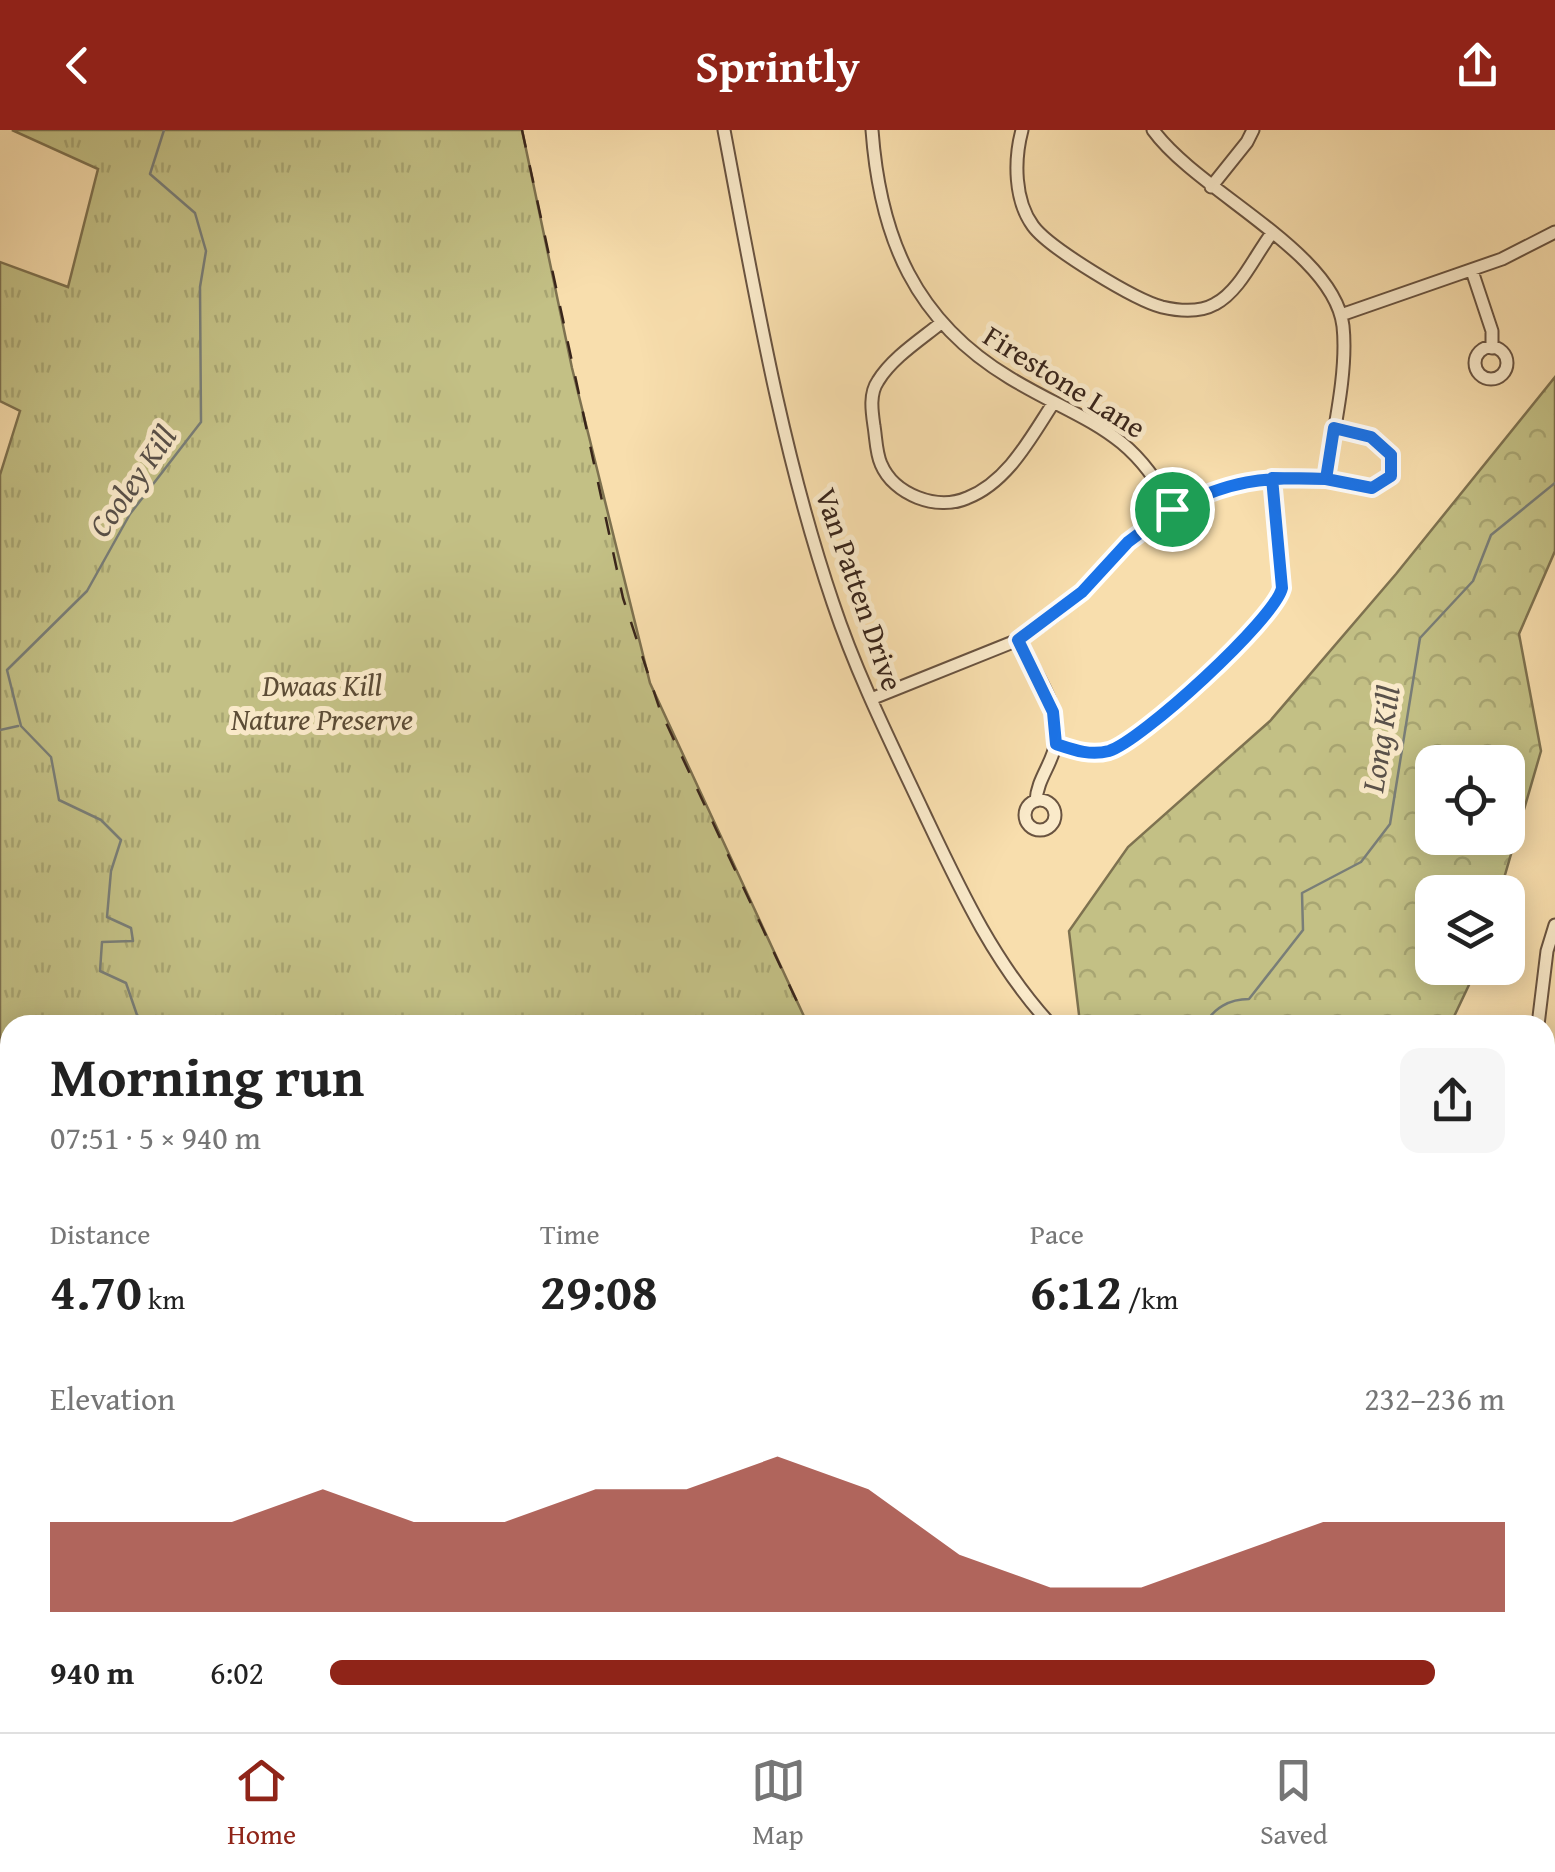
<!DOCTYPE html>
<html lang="en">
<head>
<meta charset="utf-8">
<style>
  body { margin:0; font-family:"Gentium Book Plus",serif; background:#f6f6f6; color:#222; height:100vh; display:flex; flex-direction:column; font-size:38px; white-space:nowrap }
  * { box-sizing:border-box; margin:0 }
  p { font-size:32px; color:#767676 }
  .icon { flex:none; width:55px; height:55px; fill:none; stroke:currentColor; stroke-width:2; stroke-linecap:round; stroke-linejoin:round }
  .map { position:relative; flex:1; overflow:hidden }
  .sheet { position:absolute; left:0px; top:885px; width:1555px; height:718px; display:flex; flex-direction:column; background:#fff; border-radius:30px 30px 0 0; box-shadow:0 5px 25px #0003 }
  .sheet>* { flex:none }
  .tools { position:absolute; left:1415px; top:615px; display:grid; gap:20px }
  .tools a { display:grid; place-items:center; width:110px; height:110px; border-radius:20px; background:#fff; box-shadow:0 5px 25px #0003; font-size:50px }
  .pin { position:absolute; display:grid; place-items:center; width:85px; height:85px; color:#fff; margin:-42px; border:5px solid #fff; border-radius:50%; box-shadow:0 2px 10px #0007 }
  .round { display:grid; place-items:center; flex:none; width:105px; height:105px; border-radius:20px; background:#f6f6f6 }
  .summary { display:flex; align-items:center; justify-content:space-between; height:170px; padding:0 50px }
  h1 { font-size:55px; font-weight:800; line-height:75px }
  .stats { display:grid; grid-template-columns:repeat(3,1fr); gap:15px; height:170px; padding:10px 50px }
  .stats div { display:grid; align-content:center }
  .stats b { font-size:50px; font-weight:800 }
  .stats small { font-size:28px; font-weight:400 }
  .stats p { font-size:28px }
  .chart { height:280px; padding:20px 50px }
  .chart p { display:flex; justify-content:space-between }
  .chart svg { width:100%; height:180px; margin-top:10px; fill:#8f2418; opacity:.7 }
  ul { padding:0 50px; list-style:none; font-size:32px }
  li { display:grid; grid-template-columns:160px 120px 1fr; align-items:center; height:75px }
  li i { height:25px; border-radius:12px; background:#8f2418 }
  header { display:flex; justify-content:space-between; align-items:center; height:130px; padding:0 50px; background:#8f2418; color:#fff; font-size:45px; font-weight:800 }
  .menu { display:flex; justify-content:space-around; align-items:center; height:140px; border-top:2px solid #e0e0e0; background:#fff; font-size:28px; color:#767676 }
  .menu a { display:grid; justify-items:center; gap:5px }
  .menu .current { color:#8f2418 }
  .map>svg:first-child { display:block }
</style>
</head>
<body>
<header><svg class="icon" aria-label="back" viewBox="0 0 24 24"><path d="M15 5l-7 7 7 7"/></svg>Sprintly<svg class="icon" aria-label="share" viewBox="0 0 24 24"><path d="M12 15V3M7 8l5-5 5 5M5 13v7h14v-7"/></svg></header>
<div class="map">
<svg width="1555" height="1602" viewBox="0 0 1555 1602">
  <defs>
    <pattern id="forest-crowns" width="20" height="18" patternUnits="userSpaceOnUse" patternTransform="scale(2.5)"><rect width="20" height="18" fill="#c3c085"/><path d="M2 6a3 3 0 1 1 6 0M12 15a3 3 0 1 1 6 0" fill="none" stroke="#a8a572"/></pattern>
    <pattern id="park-tufts" width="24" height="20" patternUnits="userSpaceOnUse" patternTransform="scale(2.5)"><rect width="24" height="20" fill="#c3c085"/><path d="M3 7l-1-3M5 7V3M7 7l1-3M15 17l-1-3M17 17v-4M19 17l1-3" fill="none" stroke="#a8a572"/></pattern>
  </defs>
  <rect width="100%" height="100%" fill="#f8dead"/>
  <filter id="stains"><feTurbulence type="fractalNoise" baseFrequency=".002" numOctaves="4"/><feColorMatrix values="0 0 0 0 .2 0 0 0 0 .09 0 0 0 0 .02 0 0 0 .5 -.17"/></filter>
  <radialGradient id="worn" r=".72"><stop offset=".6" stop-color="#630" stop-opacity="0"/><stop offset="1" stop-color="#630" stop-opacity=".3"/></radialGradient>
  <!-- forest -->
  <path fill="url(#forest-crowns)" stroke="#7e7250" stroke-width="2.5" fill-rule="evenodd" d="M1555,247v174l-36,83 22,117 -41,141h-68v76h45l-27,57 -370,-2 -11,-92 59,-84 142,-126 126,-147zM1432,632h76v76h-76z"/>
  <!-- park -->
  <path fill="url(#park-tufts)" stroke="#7e7250" stroke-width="2.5" d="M12,0h510l50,238 78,315 158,342h-798v222l-10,-11v-761l20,-64 -20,-10v-139l68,25 30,-118z
    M10,1166v109l-10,4v-106z
    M343,1593h559l-1,9h-554z"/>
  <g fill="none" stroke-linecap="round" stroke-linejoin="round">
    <!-- stream -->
    <path stroke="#797e78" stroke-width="2.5" d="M0,600l18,-4
      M152,895l-15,-10 -11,-32 -26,-12 2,-29 31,-1 -2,-13 -24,-11 4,-46 10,-31 -20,-20 -42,-20 -8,-43 -30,-31 -14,-56 80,-79 43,-77 71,-92 -1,-135 6,-36 -11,-38 -45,-39 14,-44
      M1205,895c8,-17 25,-26 44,-26l54,-69 -1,-37 59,-31 29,-38 30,-186 53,-57 18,-46 64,-52
      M596,1602l2,-10"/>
    <!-- minor casing -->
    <g stroke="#695340" stroke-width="15">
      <path id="minor" d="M724,0c30,158 57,320 109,473 24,72 58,140 90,208 36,76 70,151 128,214
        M872,0c8,108 43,191 138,248 73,44 121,49 162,131
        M1022,0c-8,30 -8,70 11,96 16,22 102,74 129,81 17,4 37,6 53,-3 25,-13 40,-49 57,-71
        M1153,0c45,62 181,121 190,196 5,46 -10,107 -17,153
        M1211,57l36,-45 6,-12
        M1472,141l20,60v17
        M1341,185l161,-56 53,-27
        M941,193c-21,17 -49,35 -63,58 -9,13 -6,31 -4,45 2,12 2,27 7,38 13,31 56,47 86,34 41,-16 64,-61 87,-96
        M1475 233a16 16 0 1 1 32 0a16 16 0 1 1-32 0Z
        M1018,510c15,28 44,69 38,102 -3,21 -19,37 -20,59
        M871,569l147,-59c24,-14 48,-32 67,-52 14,-15 27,-31 42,-45 53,-50 127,-74 199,-64 16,2 30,7 46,9l19,-12v-21l-20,-18 -37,-8
        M1057,614c17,6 33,12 52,7 31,-9 166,-133 173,-163l-10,-110
        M1025 685a15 15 0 1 1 30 0a15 15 0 1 1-30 0Z
        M1538,895l9,-74 8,-26
        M0,1292l10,20
        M1545,1299l10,10
        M140,1592l3,10
        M1325,1602l3,-10"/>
    </g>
    <!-- minor -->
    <use href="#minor" stroke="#faeaca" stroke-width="11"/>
    <!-- rail -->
    <path stroke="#39251b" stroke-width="2.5" stroke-dasharray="18 18" stroke-linecap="butt" d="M522,0l101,468 37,112 148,315
      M1137,1592l4,10
      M1210,1602l5,-10"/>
  </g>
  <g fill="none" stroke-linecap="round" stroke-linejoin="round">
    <!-- route casing -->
    <g stroke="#fff" stroke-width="20">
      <path id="route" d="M1172,379l-44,33 -46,50 -64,48 35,72 3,32c18,6 34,12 53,7 31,-9 166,-132 173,-163l-10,-110 54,1 46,9 19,-12v-21l-20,-18 -37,-9 -8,51c-64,-3 -96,2 -154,30"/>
    </g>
    <!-- route -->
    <use href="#route" stroke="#1a73e8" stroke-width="12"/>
  </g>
  <g text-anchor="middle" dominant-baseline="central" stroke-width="10" stroke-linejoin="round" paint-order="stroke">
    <!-- street labels -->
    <g font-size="30" fill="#39251b" stroke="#faeaca">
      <text transform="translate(1065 251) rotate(32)">Firestone Lane</text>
      <text transform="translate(860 459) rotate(71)">Van Patten Drive</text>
    </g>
    <!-- park labels -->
    <g font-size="30" font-style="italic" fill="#5c4c36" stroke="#faeaca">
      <text x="322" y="555">Dwaas Kill<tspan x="322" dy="34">Nature Preserve</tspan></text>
    </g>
    <!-- water labels -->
    <g font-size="32" font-style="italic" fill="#59514a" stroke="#faeaca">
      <text transform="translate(132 351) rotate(-55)">Cooley Kill</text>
      <text transform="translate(1380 609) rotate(-81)">Long Kill</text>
    </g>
  </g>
  <rect width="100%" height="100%" filter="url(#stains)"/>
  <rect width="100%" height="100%" fill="url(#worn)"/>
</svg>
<div class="tools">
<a><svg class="icon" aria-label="locate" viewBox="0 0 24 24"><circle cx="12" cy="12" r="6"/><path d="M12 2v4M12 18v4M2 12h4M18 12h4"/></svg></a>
<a><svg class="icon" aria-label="layers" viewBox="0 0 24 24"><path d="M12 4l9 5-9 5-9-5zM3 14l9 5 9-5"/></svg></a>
</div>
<div class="pin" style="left:1172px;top:379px;background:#1e9e55"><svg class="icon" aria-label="arrive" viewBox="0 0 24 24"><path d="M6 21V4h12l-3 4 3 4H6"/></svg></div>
<section class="sheet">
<div class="summary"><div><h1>Morning run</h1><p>07:51 · 5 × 940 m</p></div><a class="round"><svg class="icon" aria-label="share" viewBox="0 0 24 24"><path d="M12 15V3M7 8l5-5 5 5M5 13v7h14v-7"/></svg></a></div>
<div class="stats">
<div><p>Distance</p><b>4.70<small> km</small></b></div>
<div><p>Time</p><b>29:08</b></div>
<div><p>Pace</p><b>6:12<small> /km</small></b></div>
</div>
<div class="chart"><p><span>Elevation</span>232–236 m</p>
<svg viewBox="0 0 160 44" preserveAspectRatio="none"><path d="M0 44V22L10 22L20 22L30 14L40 22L50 22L60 14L70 14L80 6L90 14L100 30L110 38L120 38L130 30L140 22L150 22L160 22V44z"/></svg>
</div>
<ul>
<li><b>940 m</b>6:02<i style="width:94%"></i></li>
</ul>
</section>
</div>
<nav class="menu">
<a class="current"><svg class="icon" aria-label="home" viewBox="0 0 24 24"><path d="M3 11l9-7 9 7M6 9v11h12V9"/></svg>Home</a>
<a><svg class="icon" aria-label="map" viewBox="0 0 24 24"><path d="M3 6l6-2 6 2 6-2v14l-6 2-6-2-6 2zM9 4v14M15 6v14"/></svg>Map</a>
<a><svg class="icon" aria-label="saved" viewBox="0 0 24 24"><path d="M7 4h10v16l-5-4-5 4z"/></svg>Saved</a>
</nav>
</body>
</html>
